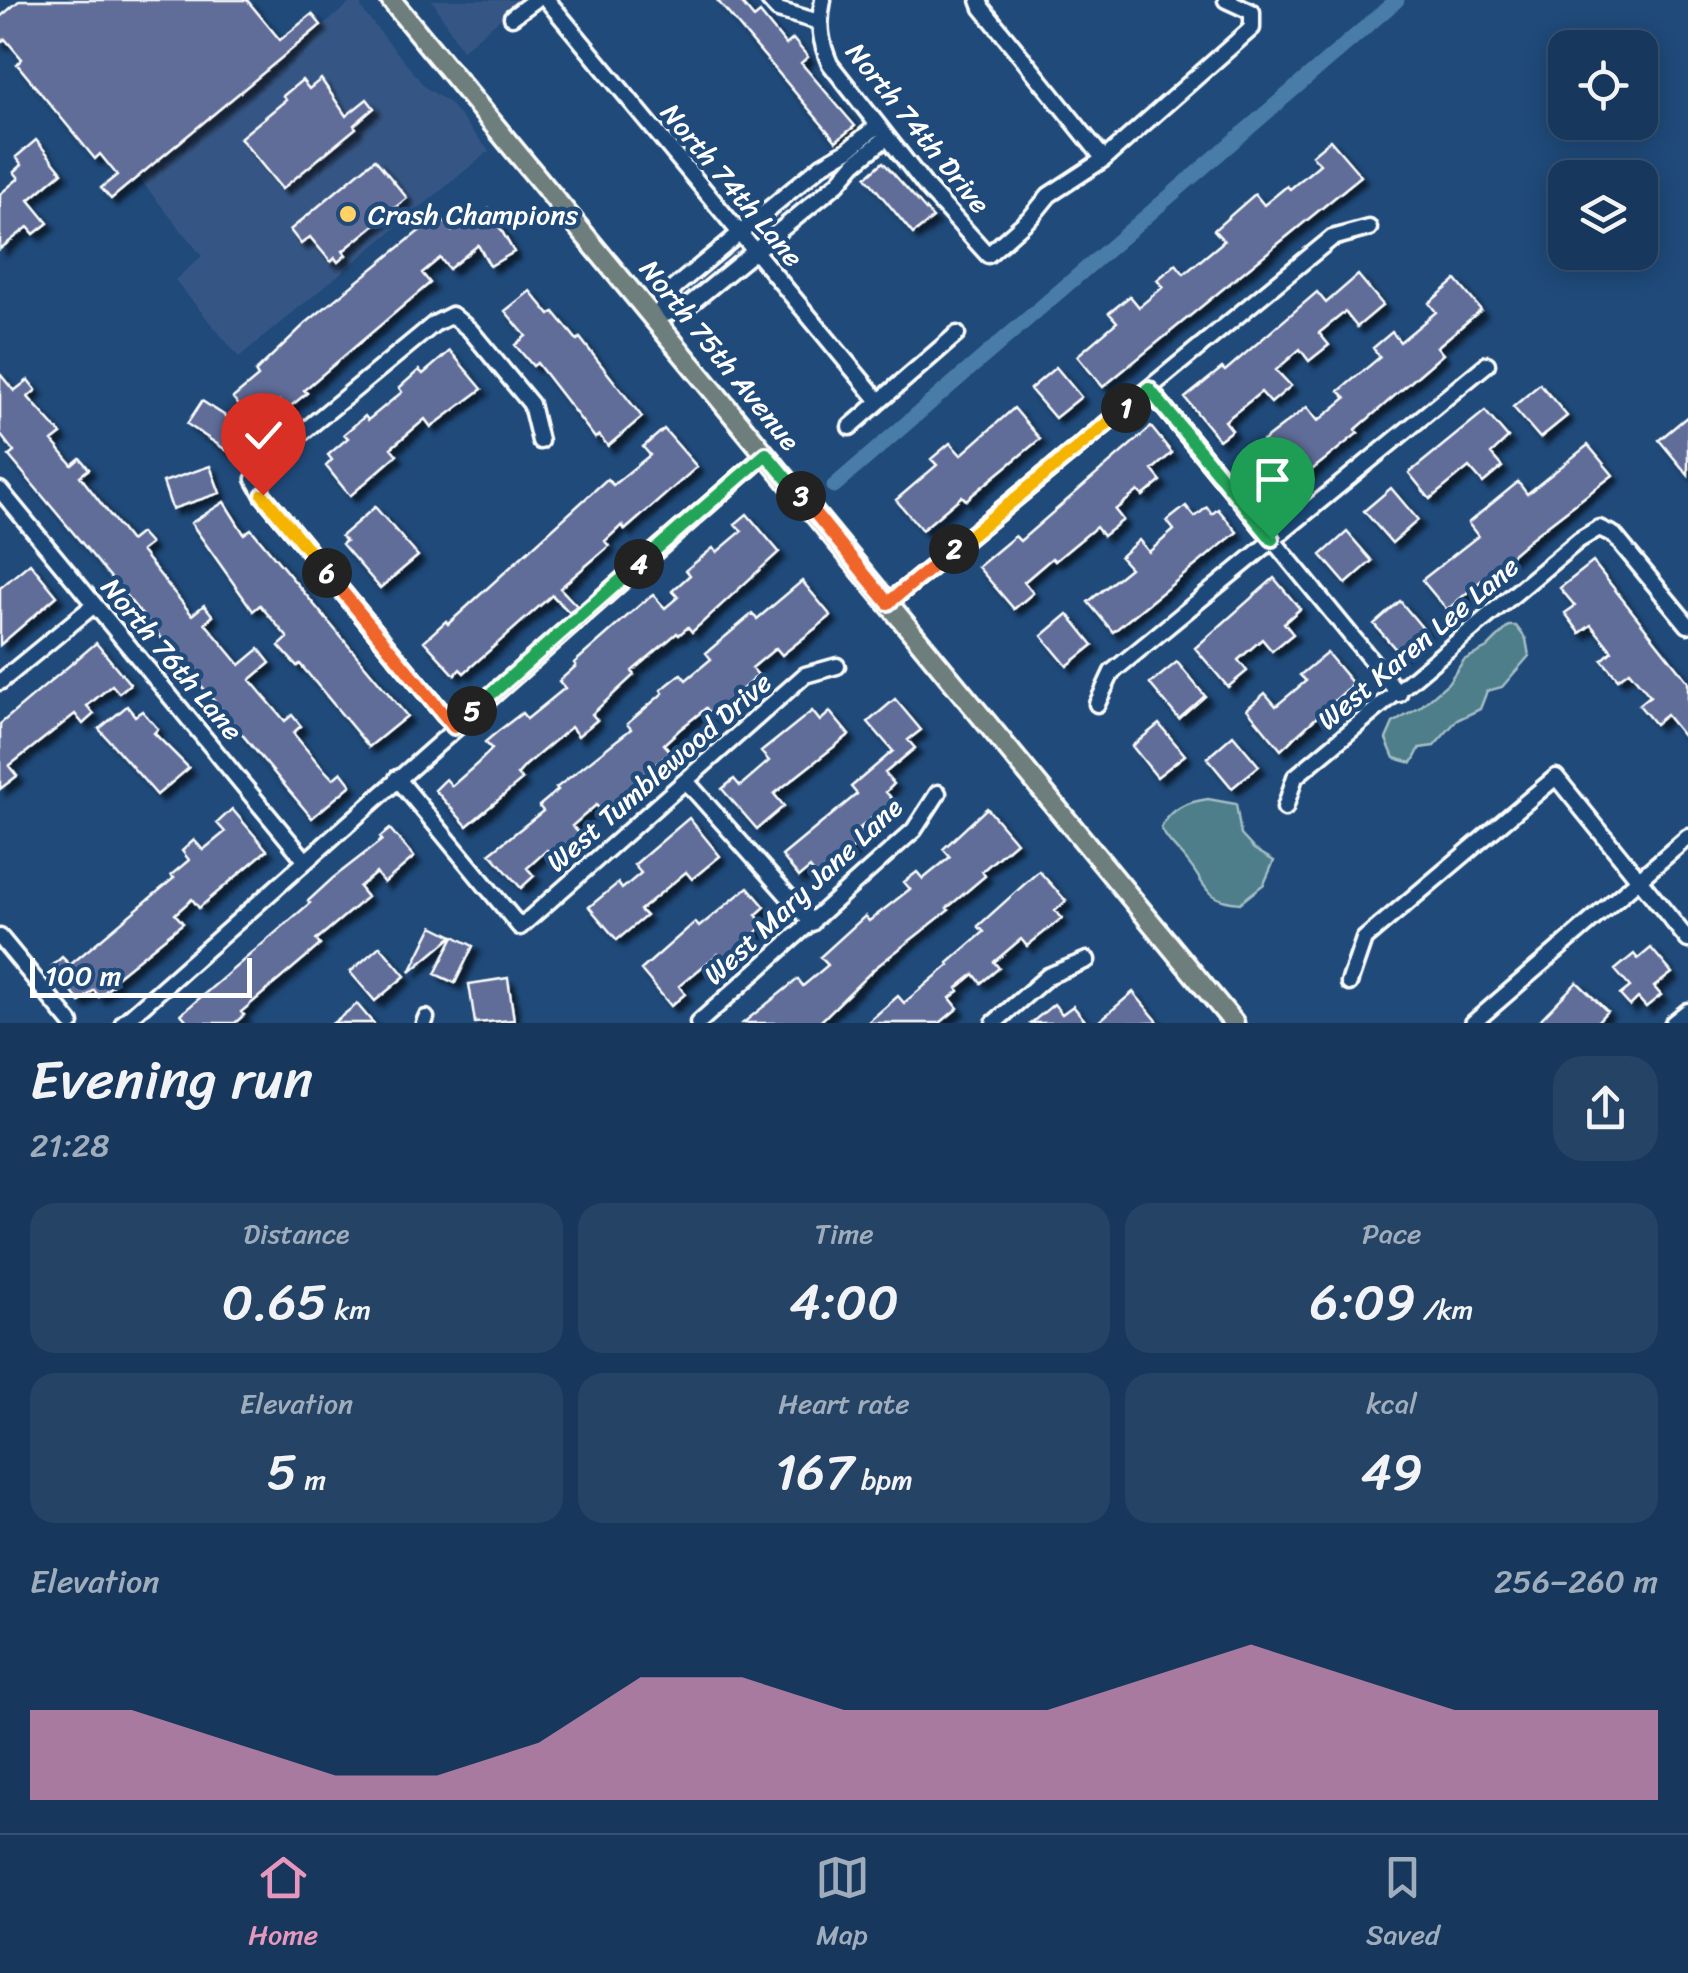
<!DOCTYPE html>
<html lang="en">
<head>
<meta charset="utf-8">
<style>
  body { margin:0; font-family:Sriracha,sans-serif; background:#244365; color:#f1f3f6; height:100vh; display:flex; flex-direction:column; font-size:38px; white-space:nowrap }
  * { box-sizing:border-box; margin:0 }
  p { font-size:32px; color:#9eacbb }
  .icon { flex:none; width:55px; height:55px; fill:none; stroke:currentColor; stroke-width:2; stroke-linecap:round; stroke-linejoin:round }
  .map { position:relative; height:1023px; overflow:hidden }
  .panel { display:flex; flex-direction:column; background:#17385c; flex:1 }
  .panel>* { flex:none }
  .buttons { position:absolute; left:1548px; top:30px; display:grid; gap:20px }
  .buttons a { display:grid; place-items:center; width:110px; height:110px; border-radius:20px; background:#17385c; box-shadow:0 5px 25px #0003,0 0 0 2px #365272; font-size:50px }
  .scale { position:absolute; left:30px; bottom:25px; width:222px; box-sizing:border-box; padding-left:10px; border:5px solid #fff; border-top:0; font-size:28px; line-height:35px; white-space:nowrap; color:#fff; -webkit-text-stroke:8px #1f4a7a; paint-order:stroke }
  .pin { position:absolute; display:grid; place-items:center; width:85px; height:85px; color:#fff; margin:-102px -42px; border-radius:50% 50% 50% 0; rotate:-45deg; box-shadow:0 0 10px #0007 }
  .pin .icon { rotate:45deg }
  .km { position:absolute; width:50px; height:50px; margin:-25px; border-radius:50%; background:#222; color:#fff; font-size:28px; line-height:50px; text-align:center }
  .round { display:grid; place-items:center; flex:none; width:105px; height:105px; border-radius:30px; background:#244365 }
  .summary { display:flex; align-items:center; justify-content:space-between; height:170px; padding:0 30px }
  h1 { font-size:55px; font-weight:600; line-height:75px }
  .stats { display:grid; grid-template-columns:repeat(3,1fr); gap:15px; height:170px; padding:10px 30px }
  .stats div { display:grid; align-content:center; border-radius:25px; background:#244365; text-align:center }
  .stats b { font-size:50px; font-weight:600 }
  .stats small { font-size:28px; font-weight:400 }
  .stats p { font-size:28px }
  .chart { height:280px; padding:20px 30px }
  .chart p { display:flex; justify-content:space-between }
  .chart svg { width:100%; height:180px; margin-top:10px; fill:#e797bd; opacity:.7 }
  .tabs { display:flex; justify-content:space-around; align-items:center; height:140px; border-top:2px solid #365272; background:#17385c; font-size:28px; color:#9eacbb }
  .tabs a { display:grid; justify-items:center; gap:5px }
  .tabs .selected { color:#e797bd }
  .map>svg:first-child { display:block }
</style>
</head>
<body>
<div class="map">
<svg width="1688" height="1023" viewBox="0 0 1688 1023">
  <defs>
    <filter id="shadow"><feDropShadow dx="6" dy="6" stdDeviation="2.5" flood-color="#0009"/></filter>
  </defs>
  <rect width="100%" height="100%" fill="#1f4a7a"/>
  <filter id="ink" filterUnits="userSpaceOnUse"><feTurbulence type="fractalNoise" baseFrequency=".01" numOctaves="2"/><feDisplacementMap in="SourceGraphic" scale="20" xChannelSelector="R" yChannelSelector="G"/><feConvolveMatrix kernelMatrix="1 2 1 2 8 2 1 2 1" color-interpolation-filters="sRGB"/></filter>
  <g filter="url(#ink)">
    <!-- built -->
    <path fill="#365785" d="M354,0h6l2,10 64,78 22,14 41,49 -250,206 -64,-77 27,-24 -64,-79z
      M432,0h91l-61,50z"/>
    <!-- green -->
    <path fill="#4d7e8a" stroke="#a6bec4" stroke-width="2.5" d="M1509,626h7l10,13 3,17 -27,31 -15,4 -7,18 -23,11 -23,26 -14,2 -8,15 -18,-5 -8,-19 7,-16 26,-15 29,-25 16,-23 23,-12z
      M1208,799l28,5 5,31 13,14 20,12 -10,23 -24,19c-38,-3 -33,-19 -54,-43 -9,-12 -18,-17 -25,-32 10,-20 26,-26 47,-29z"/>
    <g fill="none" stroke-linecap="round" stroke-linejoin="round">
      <!-- canal -->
      <path stroke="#497ca7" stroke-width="15" d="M834,486l563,-486"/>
    </g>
    <!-- building -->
    <path fill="#606d99" stroke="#fff" stroke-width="2.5" filter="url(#shadow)" d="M20,0h227l33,40 32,-26 9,11 -210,174 -10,-11 16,-13 -17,-21 -5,5 -78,-95 5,-5 -17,-20 -5,4v-26z
      M717,0h22l15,18 6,-5 26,32 7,-6 15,18 -7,6 54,63 -19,15z
      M321,79l25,37 21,-17 7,9 -20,17 2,3 -74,61 -42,-51 46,-38 -3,-4 19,-16 7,9z
      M36,140l26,32 -33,28 19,23 -14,11 -6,-7 -28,22v-55l19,-16 -5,-6 8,-7 -6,-8z
      M1330,140l31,36 -258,211 -26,-31 40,-34 -8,-9 21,-17 9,11 24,-20 -6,-7 19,-16 8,10 40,-33 -10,-11 41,-36 9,11 23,-19 3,3 30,-25 -8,-9z
      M375,159l32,39 -64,53 3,4 -8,7 -3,-4 -4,4 -21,-25 -9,7 -11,-14z
      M883,162l50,56 -20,16 -47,-57z
      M489,209l25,43 -24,14 -12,-21 -29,24 -9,-11 -18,15 8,10 -126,107 3,3 -21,17 -7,-9 -26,22 -20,-25 25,-21 -3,-5 51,-49 133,-108 13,16z
      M1358,275l25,30 -26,22 -12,-15 -26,21 10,12 -20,16 -9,-12 -24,21 15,16 -20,17 -10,-11 -36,29 7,9 -13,10 -34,-42 37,-30 3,3 92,-79 9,11z
      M1456,280l25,30 -44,37 6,7 -88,76 3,3 -86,69 -24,-29 18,-14 -11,-12 52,-40 11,14 28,-23 -7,-7 41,-34 -7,-9 19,-16 8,10 36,-30 -7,-9z
      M530,291l20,24 4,-3 23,28 3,-2 62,79 -34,29 -9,-11 -4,3 -58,-75 -4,3 -18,-21 11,-9 -21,-25z
      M450,351l32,38 -51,38 -6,-8 -34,29 6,7 -47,41 -24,-30 6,-6 -4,-5 20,-17 -4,-4 21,-18 3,4 34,-28 -3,-4 20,-18 4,4z
      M1056,367l25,30 -26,21 -25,-29z
      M0,374l14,17 14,-11 8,10 -8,7 33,37 -9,7 20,24 8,-7 9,11 -9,7 50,65 10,-8 10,11 -9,7 51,64 12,-10 9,11 -8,7 35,42 19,-16 11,14 -20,17 35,41 7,-6 9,11 -8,7 24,29 16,17 8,-7 10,13 -39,33 -303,-362 5,-4 -14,-18z
      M1540,384l27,32 -27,22 -27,-31z
      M202,401l42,27 -15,24 -42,-28z
      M1014,408l26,31 -74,61 -4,-4 -40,34 -26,-30 41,-35 -6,-6 19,-16 11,12z
      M1485,411l23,27 -17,16 11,13 -19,16 -14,-16 -39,32 -21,-26z
      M1688,416v59l-29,-35z
      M1151,427l21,26 -20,17 9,11 -18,15 -5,-5 -23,19 8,10 -20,16 -7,-9 -41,34 -3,-3 -28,24 9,11 -19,16 -36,-42 37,-31 5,5z
      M664,429l33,38 -72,63 -3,-5 -17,16 4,5 -49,42 17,18 -8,6 -17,-17 -88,78 -4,-4 -5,6 -31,-34 22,-20 2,3 159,-145 6,6 37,-30 -7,-8z
      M1588,445l25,30 -82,63 -84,72 -25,-30 56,-44 -10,-13 50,-41 9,12z
      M210,466l10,27 -48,16 -9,-27z
      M1391,488l27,32 -26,23 -28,-32z
      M224,502l20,32 7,-5 156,187 -38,31 -69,-83 -3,2 -18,-20 9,-8 -28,-33 -7,6 -62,-88z
      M1186,506l9,11 12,-10 5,7 6,-5 19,23 -124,100 -25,-30 42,-34 -10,-11 19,-17 10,12 25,-22 -7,-9z
      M375,507l43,49 -38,32 -38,-44 4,-3 -5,-5z
      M747,514l32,38 -87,80 -4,-5 -9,8 -2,-2 -45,38 2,4 -42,39 5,6 -19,16 -7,-9 -45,38 -9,10 5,5 -55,46 -32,-36 11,-11 6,7 26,-23 14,-14 -7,-7 12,-10 25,-19 5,6 38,-31 -6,-7 17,-15 -2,-3 67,-59 12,-9 12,13 13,-11 -6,-6 18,-16 -4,-5 27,-22 4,4 25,-21 -7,-7z
      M1347,532l25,29 -26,23 -25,-29z
      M1593,562l95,120v60l-22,-27 -11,9 -16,-19 11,-9 -21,-25 -11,8 -16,-19 10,-9 -21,-26 -11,8 -15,-20 10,-7 -15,-18z
      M30,563l27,33 -57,49v-57z
      M1274,578l26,31 -16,14 9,11 -21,17 -10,-12 -24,21 9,11 -19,16 -33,-39z
      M802,581l29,35 -49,39 -6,-7 -24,20 6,7 -45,41 -7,-8 -27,22 -15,14 7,8 -21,17 3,3 -50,41 -7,-8 -24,21 9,9 -27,23 -7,-8 -20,18 7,8 -13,12 -31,-35 53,-42 -4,-5 19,-16 -2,-2 75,-59 -4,-5 36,-31 -2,-3 20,-16 5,6 25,-21 -5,-6 46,-39 5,5z
      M1400,601l25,30 -26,22 -25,-29z
      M1068,614l25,31 -26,21 -25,-30z
      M96,643l34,41 -11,9 -7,-8 -25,21 7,8 -11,10 -8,-10 -66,52 8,10 -17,13v-65z
      M1327,653l26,31 -72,66 -34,-41 18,-16 11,13 30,-25 -6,-6z
      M1177,662l28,34 -26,23 -29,-35z
      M895,699l26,31 -13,10 7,8 -30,25 9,11 -8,8 8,9 -34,27 7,8 -17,15 -34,25 -6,-8 -11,9 -17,-21 75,-62 -6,-7 42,-36 -25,-29z
      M127,706l8,10 7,-5 16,18 -4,4 35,35 -32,27 -58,-66z
      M812,711l8,10 10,-9 19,23 -75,59 10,12 -27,23 -35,-40 12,-10 6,7 29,-25 -8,-9z
      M1159,724l26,31 -28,22 -25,-31z
      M1233,735l26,31 -27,22 -25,-30z
      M987,808l29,34 -34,29 3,5 -38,32 2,2 -74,58 -56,55h-76l55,-44 5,7 25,-21 -8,-8 45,-41 4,5 41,-32 -6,-7 13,-10 6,7 27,-22 -7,-8z
      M232,809l35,41 -68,58 -7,-9 -17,15 8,9 -69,56 2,3 -17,15 -5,-7 -14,12 -29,-35 11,-10 8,8 104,-87 -3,-3 18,-15 -7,-9 12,-11 9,10 22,-18 -8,-9z
      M689,818l31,38 -28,23 -6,-7 -46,38 6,6 -29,24 -28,-33 29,-24 4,6 19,-16 -7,-8z
      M390,829l24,28 -30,26 -8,-10 -17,14 8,10 -51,43 4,5 -79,67 3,3 -9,8h-46l-8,-9 129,-111 -2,-2 25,-23 49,-38 -2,-3z
      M1039,871l27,30 -11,10 7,7 -35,28 -6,-7 -27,23 5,6 -18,15 -7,-9 -17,14 2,3 -9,7 8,10 -18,15h-73l31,-27 6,7 45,-38 -1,-2 36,-31 -6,-6z
      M748,887l17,20 -9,8 8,10 -40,36 -6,-7 -39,32 6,8 -14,12 -30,-36 54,-48 4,5z
      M433,926l20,10 -43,36z
      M454,936l19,10 -18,37 -20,-9z
      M380,946l25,30 -30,25 -25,-29z
      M1651,948l21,25 -18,14 7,8 -15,12 -8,-9 -8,8 -10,-11 10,-8 -15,-17 19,-16 4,5z
      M508,978l6,42 -39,3 -6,-39z
      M1577,982l30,29 -11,12h-59z
      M1133,992l26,31h-62z
      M357,1004l16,19h-40z
      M1054,1004l8,10 11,-8 14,17h-56z"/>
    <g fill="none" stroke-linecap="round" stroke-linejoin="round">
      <!-- minor casing -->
      <g stroke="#fff" stroke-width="21">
        <path id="minor" d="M547,0l332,401
          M769,0l9,10 41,12
          M823,0c-5,24 -3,41 7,64l98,125 60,66 44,-39 17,-21 55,-36 148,-131v-16l-26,-12
          M979,0l3,8 122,151
          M512,17l23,-17
          M656,318l34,-14 148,-121 17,-20 31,-25
          M655,319l20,-32 147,-122 26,-15 29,-24
          M1149,389l250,305
          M850,427l107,-93
          M0,490l305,370
          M888,603l444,-365 37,-10
          M0,682l94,-77
          M1097,704l15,-32 375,-308
          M454,727l-191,-232 -9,-16 15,-19 165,-136 18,-9 18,15 61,74 9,37
          M397,778l123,149 285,-252 32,-9
          M686,781l126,142
          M1285,808l10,-31 284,-237 20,-12 15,7 74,90
          M0,937l71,86
          M1349,983l15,-44 192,-162 132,163
          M123,1023l643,-569
          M424,1023l2,-5
          M698,1023l216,-193 24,-37
          M994,1023l54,-47 39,-16
          M1473,1023l215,-186
          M1673,1023l15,-12"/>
      </g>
      <!-- major casing -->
      <g stroke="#fff" stroke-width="25">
        <path id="major" d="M391,0l843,1023"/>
      </g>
      <!-- minor -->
      <use href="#minor" stroke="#1f4a7a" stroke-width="14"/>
      <!-- major -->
      <use href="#major" stroke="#6d7e7c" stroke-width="18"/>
    </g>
  </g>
  <g fill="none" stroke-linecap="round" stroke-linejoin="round" filter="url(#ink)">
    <!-- split-1 casing -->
    <g stroke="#fff" stroke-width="20">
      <path id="split-1" d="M1126,408l23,-19 123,150"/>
    </g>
    <!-- split-2 casing -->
    <g stroke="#fff" stroke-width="20">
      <path id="split-2" d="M954,549l172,-141"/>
    </g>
    <!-- split-3 casing -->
    <g stroke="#fff" stroke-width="20">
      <path id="split-3" d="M801,496l87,107 66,-54"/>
    </g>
    <!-- split-4 casing -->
    <g stroke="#fff" stroke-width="20">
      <path id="split-4" d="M639,564l127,-110 35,42"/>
    </g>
    <!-- split-5 casing -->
    <g stroke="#fff" stroke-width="20">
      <path id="split-5" d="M472,711l167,-147"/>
    </g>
    <!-- split-6 casing -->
    <g stroke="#fff" stroke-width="20">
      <path id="split-6" d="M327,573l127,154 18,-16"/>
    </g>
    <!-- split-7 casing -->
    <g stroke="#fff" stroke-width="20">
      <path id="split-7" d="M263,495l64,78"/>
    </g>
    <!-- split-1 -->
    <use href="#split-1" stroke="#22a559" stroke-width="12"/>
    <!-- split-2 -->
    <use href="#split-2" stroke="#f5b400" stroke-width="12"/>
    <!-- split-3 -->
    <use href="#split-3" stroke="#f0652b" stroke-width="12"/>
    <!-- split-4 -->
    <use href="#split-4" stroke="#22a559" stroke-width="12"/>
    <!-- split-5 -->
    <use href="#split-5" stroke="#22a559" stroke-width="12"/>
    <!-- split-6 -->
    <use href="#split-6" stroke="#f0652b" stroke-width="12"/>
    <!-- split-7 -->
    <use href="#split-7" stroke="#f5b400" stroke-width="12"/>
  </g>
  <!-- markers -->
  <circle fill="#ffd166" stroke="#1f4a7a" stroke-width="4" cx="348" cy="214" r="10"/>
  <g text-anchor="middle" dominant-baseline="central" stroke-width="9" stroke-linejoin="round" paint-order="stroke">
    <!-- street labels -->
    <g font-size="28" fill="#fff" stroke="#1f4a7a">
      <text transform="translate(918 128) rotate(51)">North 74th Drive</text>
      <text transform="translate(732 185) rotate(50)">North 74th Lane</text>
      <text transform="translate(720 355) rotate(51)">North 75th Avenue</text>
      <text transform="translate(1418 643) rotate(-40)">West Karen Lee Lane</text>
      <text transform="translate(172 659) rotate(50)">North 76th Lane</text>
      <text transform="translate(659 772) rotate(-41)">West Tumblewood Drive</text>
      <text transform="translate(803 891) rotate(-43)">West Mary Jane Lane</text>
    </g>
    <!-- poi labels -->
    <g font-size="28" fill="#fff" stroke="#1f4a7a" text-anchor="start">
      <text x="368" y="214">Crash Champions</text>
    </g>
  </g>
</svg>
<div class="buttons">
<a><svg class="icon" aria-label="locate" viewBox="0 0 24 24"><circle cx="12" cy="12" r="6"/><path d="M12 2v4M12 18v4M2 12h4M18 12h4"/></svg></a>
<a><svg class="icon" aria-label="layers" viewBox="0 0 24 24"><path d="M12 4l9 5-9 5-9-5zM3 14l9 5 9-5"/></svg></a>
</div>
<div class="scale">100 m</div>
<div class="pin" style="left:1272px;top:539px;background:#1e9e55"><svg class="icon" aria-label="arrive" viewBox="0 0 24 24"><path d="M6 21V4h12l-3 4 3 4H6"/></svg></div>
<div class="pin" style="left:263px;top:495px;background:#d93025"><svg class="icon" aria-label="check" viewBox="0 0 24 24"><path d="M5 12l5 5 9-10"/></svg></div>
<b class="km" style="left:1126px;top:408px">1</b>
<b class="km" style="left:954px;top:549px">2</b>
<b class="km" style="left:801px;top:496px">3</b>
<b class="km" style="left:639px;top:564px">4</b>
<b class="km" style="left:472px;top:711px">5</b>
<b class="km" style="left:327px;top:573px">6</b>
</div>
<section class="panel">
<div class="summary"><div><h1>Evening run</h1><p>21:28</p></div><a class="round"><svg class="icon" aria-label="share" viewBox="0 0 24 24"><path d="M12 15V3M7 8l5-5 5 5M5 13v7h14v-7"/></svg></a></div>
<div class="stats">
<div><p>Distance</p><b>0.65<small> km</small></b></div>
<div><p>Time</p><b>4:00</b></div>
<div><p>Pace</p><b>6:09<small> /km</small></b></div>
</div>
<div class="stats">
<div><p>Elevation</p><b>5<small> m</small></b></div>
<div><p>Heart rate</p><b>167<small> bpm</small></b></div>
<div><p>kcal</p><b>49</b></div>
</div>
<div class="chart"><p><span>Elevation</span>256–260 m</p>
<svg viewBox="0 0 160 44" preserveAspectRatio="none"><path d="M0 44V22L10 22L20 30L30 38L40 38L50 30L60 14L70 14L80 22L90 22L100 22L110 14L120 6L130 14L140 22L150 22L160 22V44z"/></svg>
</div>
</section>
<nav class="tabs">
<a class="selected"><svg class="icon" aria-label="home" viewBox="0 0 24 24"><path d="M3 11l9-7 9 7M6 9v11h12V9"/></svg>Home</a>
<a><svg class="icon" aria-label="map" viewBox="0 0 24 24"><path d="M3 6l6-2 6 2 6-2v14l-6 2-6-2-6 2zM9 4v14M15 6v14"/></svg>Map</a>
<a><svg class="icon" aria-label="saved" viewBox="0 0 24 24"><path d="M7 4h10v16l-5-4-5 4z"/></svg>Saved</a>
</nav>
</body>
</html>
